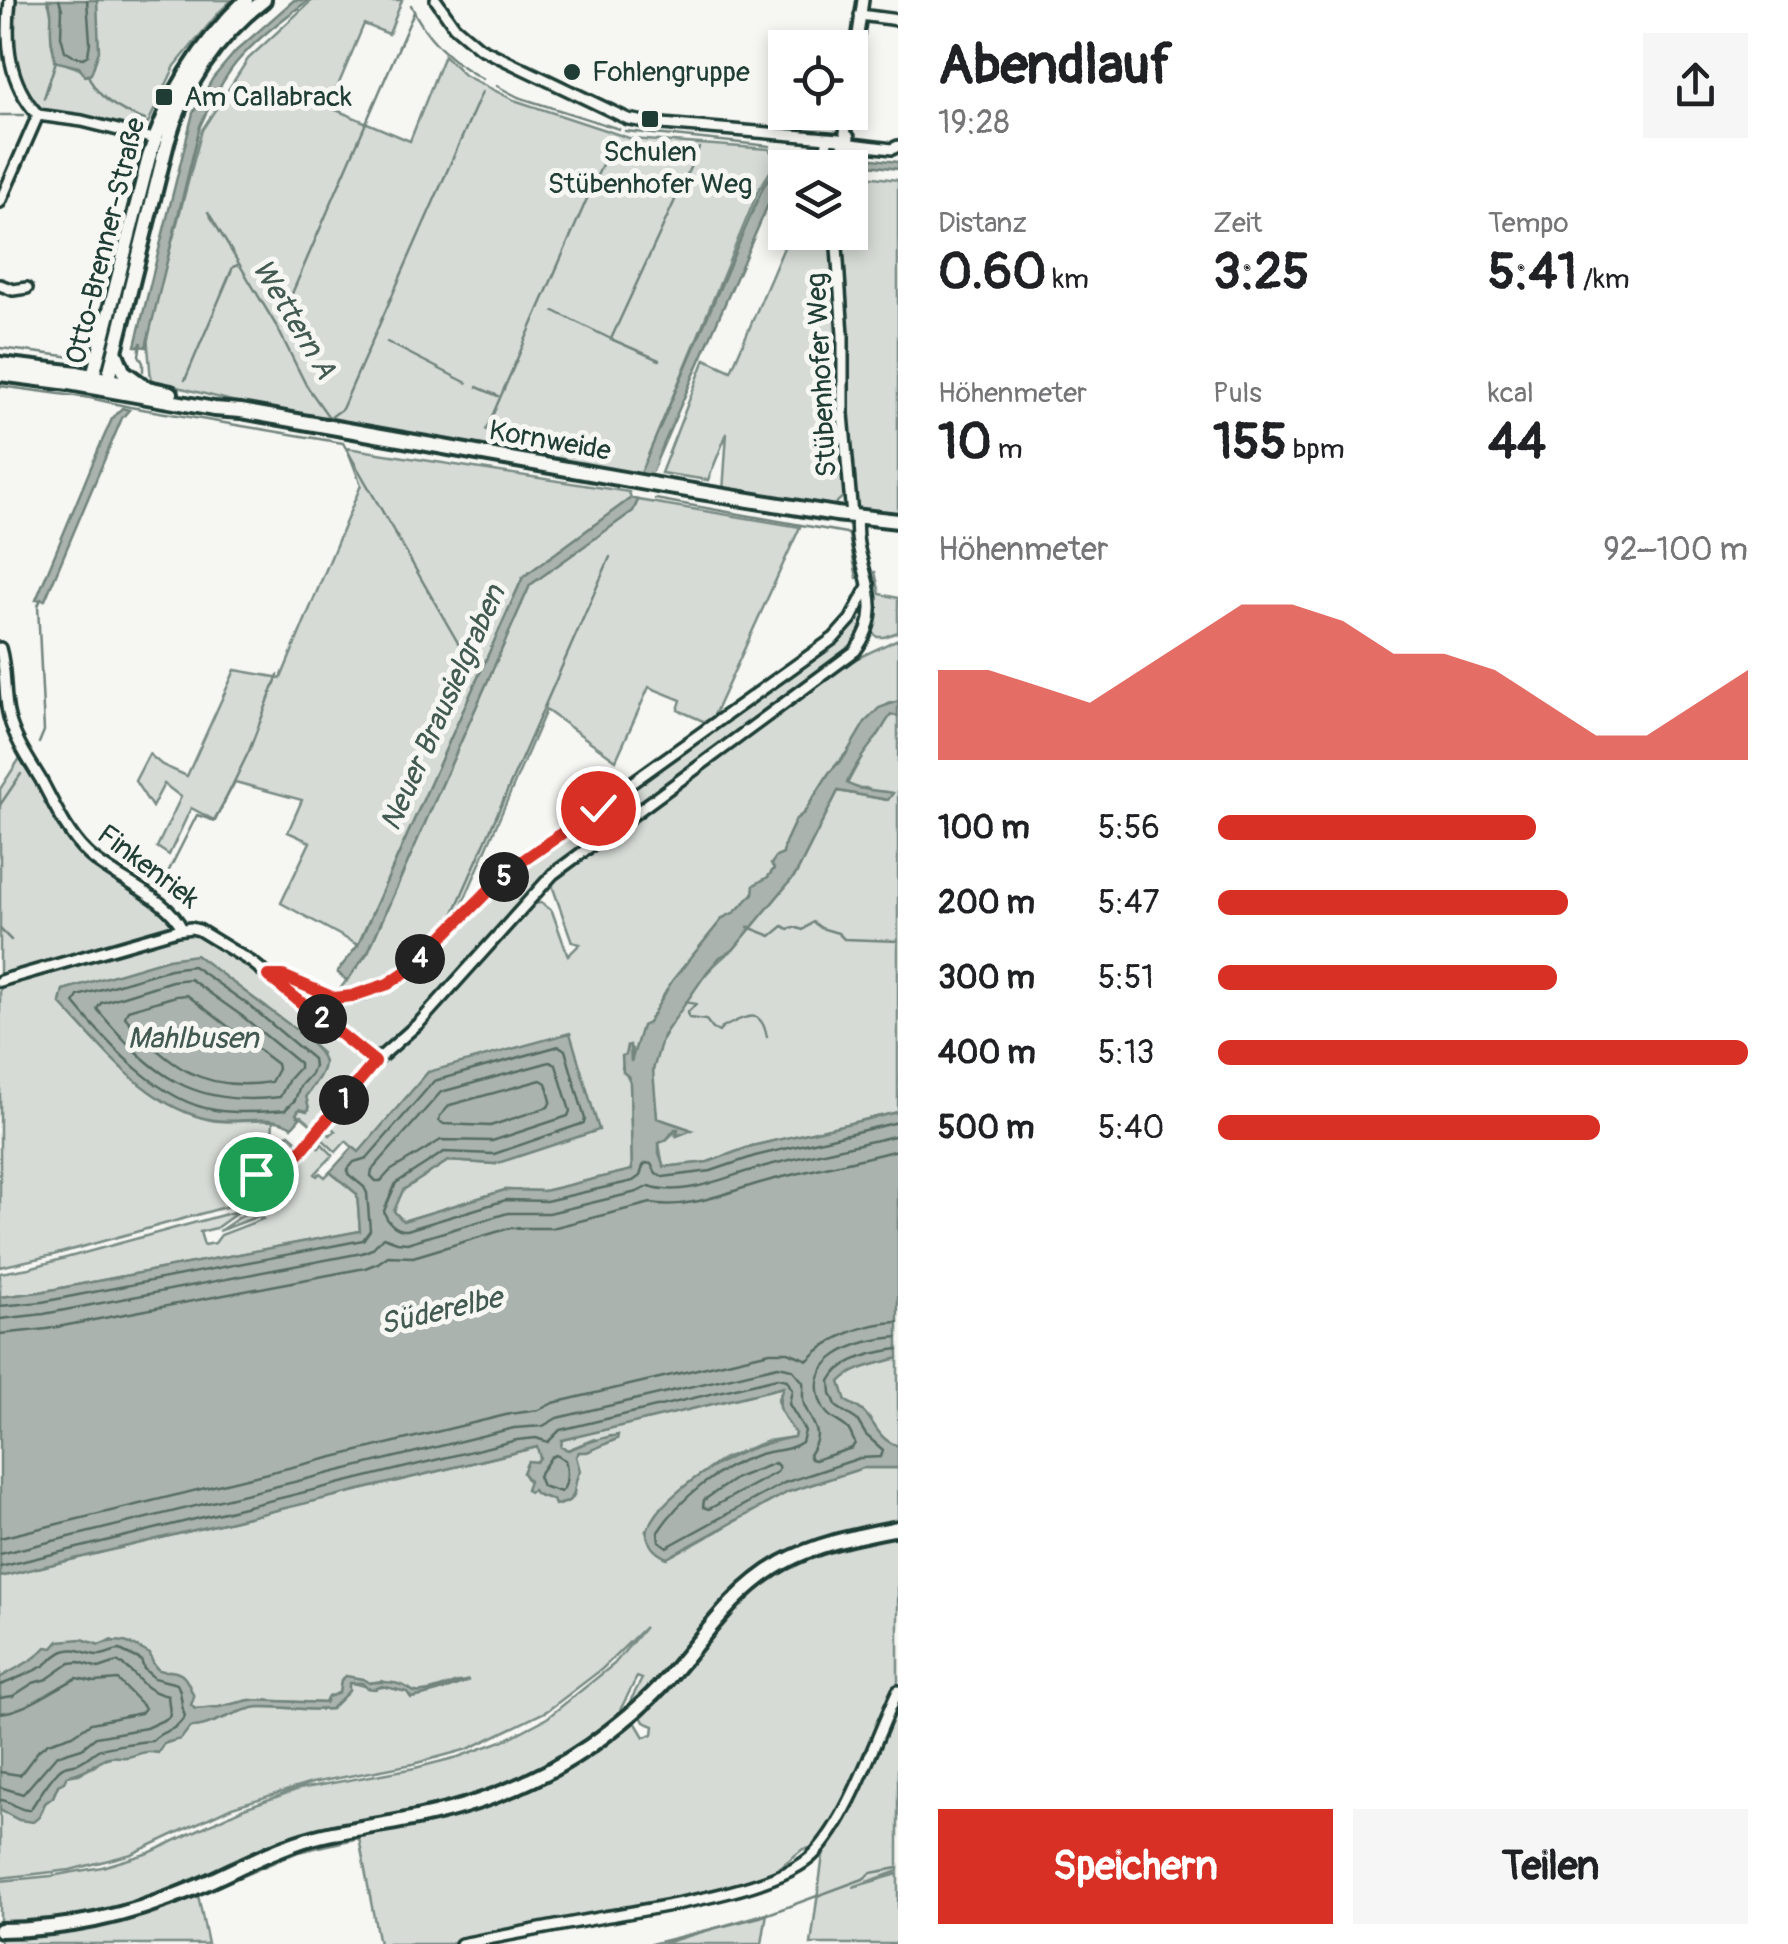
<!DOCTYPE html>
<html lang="de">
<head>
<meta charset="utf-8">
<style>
  body { margin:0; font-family:Pangolin,sans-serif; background:#f6f6f6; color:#202124; height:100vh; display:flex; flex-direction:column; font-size:38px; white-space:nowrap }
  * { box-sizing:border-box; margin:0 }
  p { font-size:32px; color:#757577 }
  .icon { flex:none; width:55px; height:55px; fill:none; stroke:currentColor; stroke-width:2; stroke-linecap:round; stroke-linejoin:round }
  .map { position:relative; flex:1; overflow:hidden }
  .sheet { display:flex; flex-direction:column; background:#fff; width:890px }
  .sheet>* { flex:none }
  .controls { position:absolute; left:768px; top:30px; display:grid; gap:20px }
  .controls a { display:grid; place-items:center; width:100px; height:100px; border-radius:0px; background:#fff; box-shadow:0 5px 15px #0003; font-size:50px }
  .pin { position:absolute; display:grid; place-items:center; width:85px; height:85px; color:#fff; margin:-42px; border:5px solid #fff; border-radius:50%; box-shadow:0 2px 10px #0007 }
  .km { position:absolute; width:50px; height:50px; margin:-25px; border-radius:50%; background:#222; color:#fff; font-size:28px; line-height:50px; text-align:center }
  .round { display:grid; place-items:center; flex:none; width:105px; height:105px; border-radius:0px; background:#f6f6f6 }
  .head { display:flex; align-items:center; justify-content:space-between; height:170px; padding:0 40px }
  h1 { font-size:55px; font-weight:800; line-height:75px }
  .metrics { display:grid; grid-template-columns:repeat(3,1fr); gap:15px; height:170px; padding:10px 40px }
  .metrics div { display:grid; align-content:center }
  .metrics b { font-size:50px; font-weight:800 }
  .metrics small { font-size:28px; font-weight:400 }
  .metrics p { font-size:28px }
  .chart { height:280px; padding:20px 40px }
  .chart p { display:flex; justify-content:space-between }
  .chart svg { width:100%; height:180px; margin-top:10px; fill:#d93025; opacity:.7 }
  .cta { display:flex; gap:20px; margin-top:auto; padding:20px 40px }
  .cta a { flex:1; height:115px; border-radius:0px; background:#d93025; color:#fff; font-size:40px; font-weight:800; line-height:115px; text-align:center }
  .cta a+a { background:#f6f6f6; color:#202124 }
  ul { padding:0 40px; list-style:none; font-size:32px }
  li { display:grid; grid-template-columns:160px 120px 1fr; align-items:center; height:75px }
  li i { height:25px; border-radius:12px; background:#d93025 }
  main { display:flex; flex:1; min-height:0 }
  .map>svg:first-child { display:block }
</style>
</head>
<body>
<main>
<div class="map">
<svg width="898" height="1944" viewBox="0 0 898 1944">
  <rect width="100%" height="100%" fill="#f6f6f2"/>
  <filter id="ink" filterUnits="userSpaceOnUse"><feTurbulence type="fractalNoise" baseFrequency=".01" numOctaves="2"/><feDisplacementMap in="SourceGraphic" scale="20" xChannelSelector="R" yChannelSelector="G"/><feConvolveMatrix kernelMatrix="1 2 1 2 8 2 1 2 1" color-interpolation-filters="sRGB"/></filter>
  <g filter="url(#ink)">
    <!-- green -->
    <path fill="#d6dbd6" stroke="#7a8c85" stroke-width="2.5" d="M14,0h33c11,17 -4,48 14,61 7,5 15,5 22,10l9,-1c12,-26 2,-44 5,-70h135l-13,12 -44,54 -27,57 -9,4 -94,-16 -16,-14 -17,-43 -2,-24z
      M312,0h90l-13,34 -25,-10 -35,83 81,34 34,-86 20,20 50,25 118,39 137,10 8,12 -18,28 -120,289 -303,-58 -2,2 -83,-16 -100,-26 -4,-45 55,-205 46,-71z
      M850,174l48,6v335l-37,-4 -5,-5 -9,-92 -4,-181 7,-1z
      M788,238l20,7 29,3 12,243 -17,16 -109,-15 4,-59 -19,47 -47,-7 44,-114 26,12z
      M121,396l706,124v2l-706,-125z
      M347,448l282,44 2,6 -108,79 -165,368 -77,-42 29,-61 -22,-10 14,-32 -67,-18 -21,38 -23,-12 -22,47 -12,-8 24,-50 -17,-13 -12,23 -17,-26 14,-27 13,11 25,11 48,-106 46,8 80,-193z
      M638,500l162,27 -90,197 -32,-14 3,-10 -32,-13 -33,73 -70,-50 -93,216 -65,57 -54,14 34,-45 162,-367 103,-74z
      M875,572l5,22 18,4v34l-14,5h-7l-4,-5 3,-30 -5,-29z
      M867,596l-3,30 -14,26 -291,211 -26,28 -6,3 -103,115 -44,40 -6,2 -10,-2 -47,-38 10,-13 55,-9 149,-130 302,-213 21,-25z
      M898,639v62l-10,3 -59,69 -25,40 -8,6 -11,24 -2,11 -9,14 -6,9 -13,8 -1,9 -19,18 -12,6 -51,63 -24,42 -17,40 1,-14 -5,-3 -5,22 8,13 2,89 -88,21 -39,-1 -102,31 -10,-10 10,-21 45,-29 47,3 -67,-92 -69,81 -13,-12 -10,11 -17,-16 6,-6 5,5 5,-4 -6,-6 57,-68 145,-153 11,-1 10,8 16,45 12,-12 -8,-2 -19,-54v-10l296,-216z
      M891,715l7,1v396l-146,34 -44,16 -45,5 -4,-24 6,-2 13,-12 -2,5 11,-6 -30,-10c-1,-16 -6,-31 -4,-47 3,-37 49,-101 80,-121l63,-76 42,-83 49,9 -21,-12h-11l-8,-4 20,-37 13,-15 2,-6z
      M22,755l71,107 78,53 1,6 -2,5 -170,50v-187z
      M190,932l9,3 45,27 115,92c3,5 6,9 4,15 -5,15 -38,46 -49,58l-13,-11 -2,2 -3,-5 4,-4h9l-3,-13 16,-43 -24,-21 1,-3h-4l-99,-73 -133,34 -3,13c43,45 87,104 151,117 21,4 41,-1 62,1l-1,16 -34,11 -9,11 -3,-1v10l-6,3 1,3 5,-1 6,8 7,4 31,-9 1,2 -28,24 -190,53 -53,12v-281z
      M289,1134l10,9 -4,5 -47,2z
      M322,1144l11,11 -18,19 2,2 3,-3 5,4 5,-5 27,22 3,37 -320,61 -40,5v-24l29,-5 212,-58 -25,18 -16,4 4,13 11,-2 6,-8 42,-16 -4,-3 -40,15 24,-16 -1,-2 32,-28 32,-34 3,2 6,-8 4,3z
      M898,1358v88c-23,-8 -22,-25 -37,-36 -5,-4 -10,-6 -16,-9l-5,-19c13,-15 38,-18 58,-24z
      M784,1387l-6,11 1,10 16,25 -1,4 -27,4 -43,17 -39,28 -21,19 -18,26 41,17 101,-56 75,-24h35v56l-35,6 -125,59c-40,35 -69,80 -108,118l-2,-2 14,-26 -5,-2 -20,39 -15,13 -60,39 -51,23 -73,21 -89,14 -36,10 -136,61 -57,16 -50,9 -50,2v-43l51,-5 51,-9 47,-14 95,-45 55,-19 116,-21 43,-11 49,-18 40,-21 67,-54 31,-37 -43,42 -55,42 -79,38 -55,15 -101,19 -80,24 -100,47 -62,16 -70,8v-68l19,10 20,-3 6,-14 8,-6 5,-12 8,-9 13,-2 16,-8 8,-7 11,-3 14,1 53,-19 9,-11c20,1 46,-18 69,-20 24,-1 48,4 72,2l18,-26c9,0 14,4 22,5 6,1 11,-2 16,-1 14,2 26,8 40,7 13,-1 26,-8 39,-12h-9l-28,10 -10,1 -38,-12 -12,2 -23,-7 -7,17 -11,4 -3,6 -75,-3 -31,7 -24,2 -3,-2 -22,-36 -5,1 -7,-2 -5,-7 -42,-23 -12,5 -17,-6 -29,9 -53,30v-101l538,-130 2,11 -3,4 -9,-1 -5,12 13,21 17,6 7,5 13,-7 1,-3 2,-39 4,-5 11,-1 25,-11 -5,-3 -12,5 -5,-2 -26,11 -7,-3v-7z
      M898,1535v148l-68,145 -16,20 -11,1 -24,19 -2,4 -66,21 -267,51h-65l-20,-106 -61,14 -100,43 10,49h-208v-10l73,-6 228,-84 185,-41 144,-82 4,-1 10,17 9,-3 1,-8 -10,-4 -4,-8c50,-59 100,-130 175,-159 27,-10 55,-15 83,-20z
      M898,1707v164l-45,16 45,-13v70h-87l12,-89 28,-47z
      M767,1913l-5,31h-101z"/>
    <!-- water -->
    <path fill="#aab3ae" stroke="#72847d" stroke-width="2.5" d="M47,0h50l2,51 -8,23 -6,2 -6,-9 -25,-6c1,-10 -3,-17 -3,-27 -1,-13 3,-22 -4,-34z
      M294,0h15c-25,18 -53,39 -73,63 -15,19 -26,41 -36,63l-54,221 -11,-1 58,-233 20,-35 23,-27z
      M809,149h6l1,10 -12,1 -8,7 -11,1v9l-8,7 -125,287 -9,-4 120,-280c11,-18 27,-31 46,-38z
      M843,155l55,7v7l-56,-8 -3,-4z
      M122,408l7,2 -7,8 -77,182h-9l63,-152 13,-29z
      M631,498l7,2 -5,11 -103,74 -162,367 -21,29 -10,-9 21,-27 165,-368z
      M898,701v15l-7,-1c-6,8 -9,15 -15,23 -11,14 -22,28 -29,45 11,8 32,7 46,10l-5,7 -50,-9 -42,83 -63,76 -13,7 -13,15 -44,64 -10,34 4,48 35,12 -15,6 1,-7h-3l-8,10 -8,4v10l5,14 44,-5 44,-16 146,-34v246c-20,6 -45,9 -58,24l6,19c5,3 10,5 15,9 15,11 14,28 37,36v22h-35l-75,24 -121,66c-14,-6 -18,-13 -21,-27 6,-9 11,-19 18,-26 9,-10 20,-18 30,-26 35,-24 59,-34 100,-42l1,-4c-13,-19 -20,-24 -12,-46l-221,53 -1,7 7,3c17,-7 32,-12 50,-15l-1,4 -30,13h-8l-3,4 4,15c-10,16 2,31 -25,34l-2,-5 -17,-6 -3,-4 -3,2 -4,-2 3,-9 -6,-8 5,-12 8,1 4,-4 -3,-11 -537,130v-280l40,-5 320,-61 -3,-37 -27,-22 23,-25 6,5 69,-80 142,-39 29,97 -104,34 -47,-3 -45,29 -9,21 9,10 102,-31 39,1 88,-21 -2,-89 -2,-5 -5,-4 -1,-16 4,-2 1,-8 3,-1 1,17 11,-36 6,-3 24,-42 51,-63 12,-6 18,-18 1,-9 14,-8 6,-8 -3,-5 5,-7 7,-3 2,-11 11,-24 8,-6 25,-40 16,-17 20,-34 14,-14z
      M196,955l99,74 5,-1 -2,4c33,29 33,29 8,64l3,13 -2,2 -8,-2 -3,5 4,4 -8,9c-22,-14 -53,-3 -78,-7 -65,-10 -111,-72 -154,-117l3,-13 105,-31z
      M82,1639l17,6c21,-9 33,-1 51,9 7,28 18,10 32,21 6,5 9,15 12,22l-3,8 4,4 24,-2 31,-7 75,3 3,-6 11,-4 2,-13 5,-4 17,3 6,4c13,-2 27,-2 39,5 3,1 4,4 7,4 11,3 40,-9 54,-12 -19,8 -39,15 -58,18l-4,-6 -25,-6 -7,3 -8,-1 -5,-5h-13v8l-18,18c-24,2 -48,-3 -72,-2 -23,2 -50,21 -69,20l-9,12 -17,4 -6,10c-18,-3 -17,2 -32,4 -8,1 -15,-3 -23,2 -13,8 -21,14 -36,17l-3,6 -6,3 -5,12 -8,6 -6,14 -6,5 -14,-2 -19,-10v-132c16,-11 34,-16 46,-31l7,1 6,-7z"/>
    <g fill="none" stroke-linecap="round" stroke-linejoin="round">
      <!-- shore -->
      <path stroke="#576c65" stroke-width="2.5" d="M59,0l3,9 -1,27 4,15 8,5 10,2 5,-3 2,-13 -3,-42
        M193,966l57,40 63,53 1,7 -3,8 -11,12 -5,14 -10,10c-22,2 -48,4 -70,0 -55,-8 -107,-66 -141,-107l4,-7 92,-27z
        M190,979l52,37 57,47v5l-10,11 -9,18c-88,11 -129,-23 -183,-88l4,-6 71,-22z
        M187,995l90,69 1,5 -7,13c-67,11 -104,-16 -146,-65l3,-7 48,-14z
        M550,1062l6,3 14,46 -2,5 -76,25 -51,-1 -51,31 -9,10h-5l-5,-5 1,-6 69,-78z
        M541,1080l5,3 5,18 -3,6 -58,19 -46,-2 -5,-3 1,-5 10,-11z
        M0,1306l42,-4 321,-62 7,-10 -3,-37 -3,-6 -16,-13v-5l6,-7 13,-4 67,-77 125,-35 6,4 20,69 -1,4 -90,31 -50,-2 -48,31 -12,28c2,10 12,20 23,19l99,-30 40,1 87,-20 7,-5 3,-10 3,-3 5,1 5,9 7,4 48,-6 44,-15 143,-34
        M0,1319l44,-5 318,-61 10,-4 11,-12 14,5 10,1 101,-30h41l88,-21 12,-6c37,12 77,-10 113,-19 45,-12 91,-21 136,-32
        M0,1334l47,-5 318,-61 13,-5 10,-7 25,1 97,-29h42l99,-25c40,7 78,-12 116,-22 43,-11 87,-20 131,-31
        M556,1455l9,5c3,8 3,26 -4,32l-19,-6 -4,-10 13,-19z
        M775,1463l4,4 -2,5 -68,37 -6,-2 1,-7 32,-22z
        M0,1538l510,-124 29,-4 14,-7 217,-51h18l20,8c22,-23 57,-37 90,-38
        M0,1554l514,-126 29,-2 14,-8 221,-52 14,3 11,13c1,9 -2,17 2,25 10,22 19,24 4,48l2,4 4,1 37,-12 3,-5c-1,-2 -5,-12 -7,-14 -8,-8 -18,-9 -24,-20 -26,-50 35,-70 74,-72
        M0,1567l517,-127 19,-2 12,4 12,-12 217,-52 10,2 5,10 -3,14 16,27 -3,11c-12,9 -30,8 -45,13 -39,13 -77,43 -99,77l1,9 8,6 117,-64 76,-25 21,-1 2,-7 -17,-15 -9,-15 -20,-13 -6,-14 -1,-12c11,-22 45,-29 68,-32
        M0,1685c5,-1 41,-17 45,-20 6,-5 12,-11 19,-14 12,-5 21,3 33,4 8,1 15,-5 23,-5l21,10 3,9 10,9 23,6c6,11 3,21 8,32 -12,19 -20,11 -33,25 -7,0 -48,6 -54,9 -7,4 -12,10 -20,13 -5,2 -11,1 -15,4 -9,4 -27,34 -33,43 -13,1 -18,-10 -30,-10
        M0,1698l13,-2 20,-13 14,-4 23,-16 9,-1 20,6 18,-6c24,11 19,27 51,34l2,18 -2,4 -22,10 -50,9 -14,11 -26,8 -33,38 -23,-7
        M0,1713c26,-2 54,-24 77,-35l18,4 23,-2 27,28 -4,5 -50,10 -18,12 -25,8 -9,7 -19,25 -20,-3"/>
      <!-- stream -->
      <path stroke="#72847d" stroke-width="2.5" d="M411,5c13,31 41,58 72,74
        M88,75c9,24 34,37 57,45
        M497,86l21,11 101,32
        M44,98l12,-37
        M0,115h24
        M625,131l145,15
        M208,212l69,115 29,58 22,31 3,1 11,-8 140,-317
        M554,311l57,28 48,21
        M284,312l130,-300
        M611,339l88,-191
        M387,342l80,41
        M141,343l-2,12 4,8v8
        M0,348l81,10
        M185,380l48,-113 5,-2
        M0,386l90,12 40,9 213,36 122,212 19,7
        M477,387l21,9
        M486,430l128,-293
        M655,499l191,34 3,2 8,43
        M39,743l5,-12 -6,-125 3,-7
        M0,805l21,-31
        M157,894l40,-79 18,6 34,-70 29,-76
        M452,917l158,-360
        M748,927l23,9 12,-10 5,3 6,-2 9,3 10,-8 8,6 17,5 6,6 54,2
        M0,929l11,11
        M685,1002l11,2 -9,9 2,5 17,2 7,9 6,3c10,-12 0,-2 13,-9 20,-10 30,-11 35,14
        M651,1944l109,-27 103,-38 8,-6 27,-5"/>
      <!-- canal -->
      <path stroke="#aab3ae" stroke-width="9" d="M645,476l7,-16"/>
      <!-- street casing -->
      <g stroke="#1f3d34" stroke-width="16">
        <path id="street" d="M10,0c-5,43 -2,82 28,115
          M436,0l18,26 26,22 148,71 22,4 189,16
          M860,15l38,5
          M850,90l13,-90
          M848,112l-3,21 4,4 -1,5
          M38,115l44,6 72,18
          M839,139l5,4 48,6 6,-3
          M825,168l2,-28
          M0,202l38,-87
          M836,232l7,103v79l9,102
          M0,285l13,5 14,-2
          M0,648c7,23 3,47 9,69 6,23 20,43 32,63 13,24 25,52 45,72 25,26 83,45 96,77
          M268,976c27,-1 48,24 74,22 53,-5 87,-47 121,-82 19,-19 38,-36 58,-54l313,-224 17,-19 18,-35
          M0,981l177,-51 14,-2 8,2 54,33 122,99
          M300,1152l-53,4 -9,5 -2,8 5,7c22,-2 42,-11 59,-24l75,-90 45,-40 133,-148 302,-223c38,-50 -4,-85 2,-134
          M461,1944c47,-9 95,-18 143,-27 51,-9 176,-27 210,-63 36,-37 61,-115 84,-163"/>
      </g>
      <!-- secondary casing -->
      <g stroke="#1f3d34" stroke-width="20">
        <path id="secondary" d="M115,351l8,20 18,13
          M0,364l78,9 93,20
          M0,374l69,9 145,26 27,2 422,75 173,28 62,7
          M99,388l9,-9 59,-236c16,-57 50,-107 97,-143
          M99,388l-6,-12 56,-219c19,-61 51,-113 97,-157
          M0,1930c66,0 131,-15 192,-41 35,-15 69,-34 104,-46 34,-12 70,-15 105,-22 67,-12 133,-36 189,-75 25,-18 49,-37 70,-59 39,-42 70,-95 122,-124 36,-20 76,-27 116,-35"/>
      </g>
      <!-- street -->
      <use href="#street" stroke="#f6f6f2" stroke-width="9"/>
      <!-- secondary -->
      <use href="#secondary" stroke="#f6f6f2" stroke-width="12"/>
    </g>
  </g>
  <g fill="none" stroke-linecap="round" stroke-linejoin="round" filter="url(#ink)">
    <!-- route casing -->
    <g stroke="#fff" stroke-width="20">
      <path id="route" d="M256,1174l31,-12 13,-10 75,-90 -107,-86h15l51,22 18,-2 36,-12 26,-18 74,-75 33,-29 77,-54"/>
    </g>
    <!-- route -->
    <use href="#route" stroke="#d93025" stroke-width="12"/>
  </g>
  <!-- markers -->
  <g fill="#1f3d34" stroke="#f6f6f2" stroke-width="4">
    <circle cx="572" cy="72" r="10"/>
    <rect x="154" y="87" width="20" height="20" rx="5"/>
    <rect x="640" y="109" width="20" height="20" rx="5"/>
  </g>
  <g text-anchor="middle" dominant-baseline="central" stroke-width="10" stroke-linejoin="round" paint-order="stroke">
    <!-- poi labels -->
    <g font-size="28" fill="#1f3d34" stroke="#f6f6f2" text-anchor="start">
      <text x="592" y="72">Fohlengruppe</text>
      <text x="184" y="97">Am Callabrack</text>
      <text x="650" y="152" text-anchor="middle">Schulen<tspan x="650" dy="32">Stübenhofer Weg</tspan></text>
    </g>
    <!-- street labels -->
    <g font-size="28" fill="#1f3d34" stroke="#f6f6f2">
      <text transform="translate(106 241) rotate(-76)">Otto-Brenner-Straße</text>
      <text transform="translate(822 375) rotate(-93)">Stübenhofer Weg</text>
      <text transform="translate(550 441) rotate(10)">Kornweide</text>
      <text transform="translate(148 867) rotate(37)">Finkenriek</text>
    </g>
    <!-- water labels -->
    <g font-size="30" font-style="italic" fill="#425a52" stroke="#f6f6f2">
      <text transform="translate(294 319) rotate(59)">Wettern A</text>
      <text transform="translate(443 708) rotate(-66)">Neuer Brausielgraben</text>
      <text x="193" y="1038">Mahlbusen</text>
      <text transform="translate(441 1311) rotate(-13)">Süderelbe</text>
    </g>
  </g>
</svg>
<div class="controls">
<a><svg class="icon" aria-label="locate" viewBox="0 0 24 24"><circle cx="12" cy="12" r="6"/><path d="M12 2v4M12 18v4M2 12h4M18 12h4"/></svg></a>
<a><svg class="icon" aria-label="layers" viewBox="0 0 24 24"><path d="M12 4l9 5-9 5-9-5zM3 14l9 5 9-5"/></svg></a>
</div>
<div class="pin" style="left:256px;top:1174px;background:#1e9e55"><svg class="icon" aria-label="arrive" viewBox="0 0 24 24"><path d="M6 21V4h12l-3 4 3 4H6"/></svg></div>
<div class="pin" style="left:598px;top:808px;background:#d93025"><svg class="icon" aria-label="check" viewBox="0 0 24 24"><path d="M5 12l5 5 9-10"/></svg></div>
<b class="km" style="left:344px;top:1100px">1</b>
<b class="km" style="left:322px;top:1019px">2</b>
<b class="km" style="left:420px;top:959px">4</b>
<b class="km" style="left:504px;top:877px">5</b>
</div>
<section class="sheet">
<div class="head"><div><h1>Abendlauf</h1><p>19:28</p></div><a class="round"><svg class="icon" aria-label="share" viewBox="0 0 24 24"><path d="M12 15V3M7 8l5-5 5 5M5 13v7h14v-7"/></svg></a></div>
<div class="metrics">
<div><p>Distanz</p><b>0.60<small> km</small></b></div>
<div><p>Zeit</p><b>3:25</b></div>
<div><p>Tempo</p><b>5:41<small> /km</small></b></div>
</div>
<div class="metrics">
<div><p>Höhenmeter</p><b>10<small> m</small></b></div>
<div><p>Puls</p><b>155<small> bpm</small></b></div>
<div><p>kcal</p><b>44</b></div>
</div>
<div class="chart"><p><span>Höhenmeter</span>92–100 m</p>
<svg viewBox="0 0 160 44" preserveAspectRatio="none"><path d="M0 44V22L10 22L20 26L30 30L40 22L50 14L60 6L70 6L80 10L90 18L100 18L110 22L120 30L130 38L140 38L150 30L160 22V44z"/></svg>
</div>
<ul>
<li><b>100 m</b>5:56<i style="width:60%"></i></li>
<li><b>200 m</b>5:47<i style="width:66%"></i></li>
<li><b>300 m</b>5:51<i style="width:64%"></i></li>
<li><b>400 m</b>5:13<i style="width:100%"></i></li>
<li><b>500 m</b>5:40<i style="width:72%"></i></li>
</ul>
<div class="cta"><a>Speichern</a><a>Teilen</a></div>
</section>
</main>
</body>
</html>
